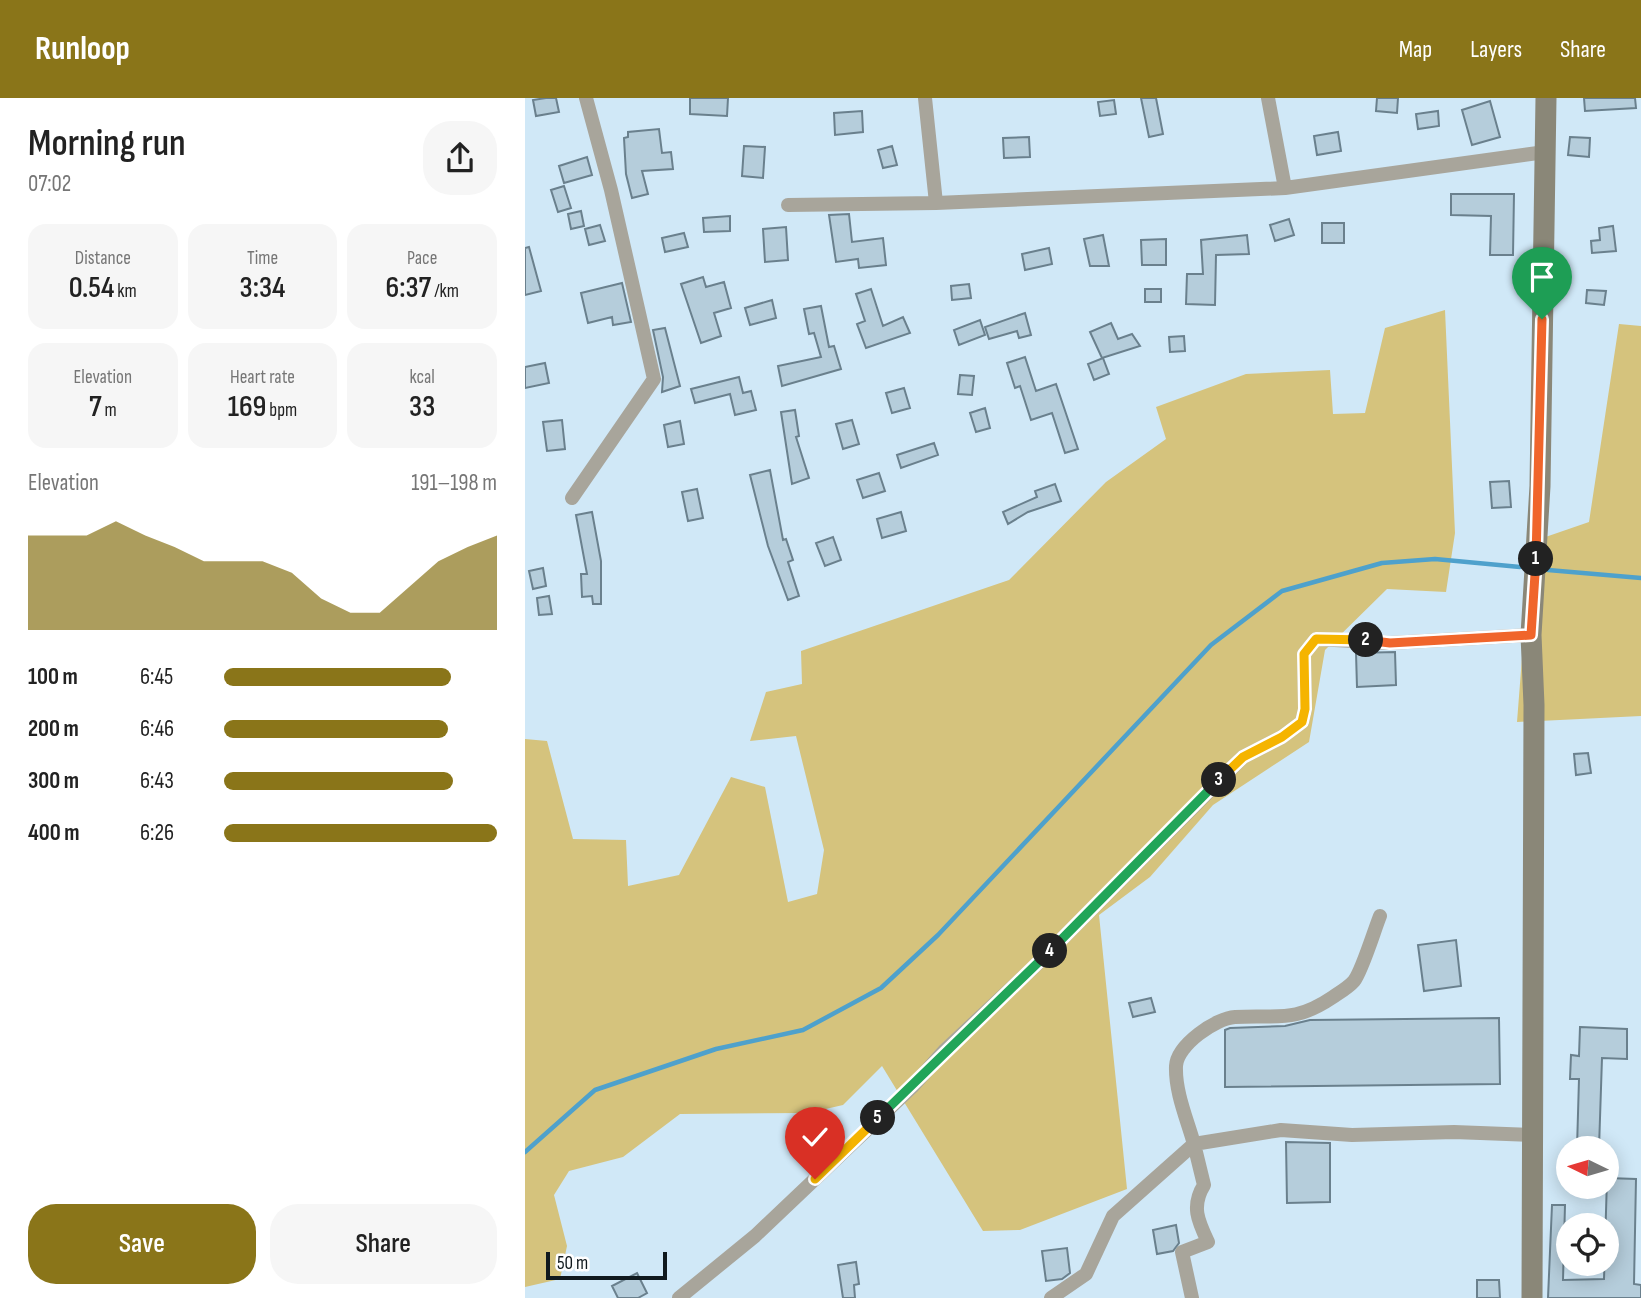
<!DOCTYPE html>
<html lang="en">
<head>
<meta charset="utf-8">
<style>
  body { margin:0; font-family:"Sofia Sans Condensed",sans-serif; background:#f6f6f6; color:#222; height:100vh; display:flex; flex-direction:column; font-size:26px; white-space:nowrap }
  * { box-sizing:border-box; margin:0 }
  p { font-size:23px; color:#767676 }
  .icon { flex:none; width:38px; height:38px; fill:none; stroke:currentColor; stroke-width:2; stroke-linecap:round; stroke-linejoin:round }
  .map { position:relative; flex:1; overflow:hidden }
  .sheet { display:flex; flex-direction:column; background:#fff; width:525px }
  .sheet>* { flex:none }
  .needle { width:46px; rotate:275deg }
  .buttons { position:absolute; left:1031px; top:1038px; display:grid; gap:14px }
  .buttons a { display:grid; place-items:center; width:63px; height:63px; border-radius:50%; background:#fff; box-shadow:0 4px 18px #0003; font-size:35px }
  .scale { position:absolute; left:21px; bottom:18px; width:121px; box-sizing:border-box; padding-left:7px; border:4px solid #10191e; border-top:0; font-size:19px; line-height:24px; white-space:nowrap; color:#10191e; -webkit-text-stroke:5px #fff; paint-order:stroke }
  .pin { position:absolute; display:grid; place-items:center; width:60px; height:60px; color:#fff; margin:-72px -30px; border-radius:50% 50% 50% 0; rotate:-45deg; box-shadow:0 0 7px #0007 }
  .pin .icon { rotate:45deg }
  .km { position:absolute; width:35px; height:35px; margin:-18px; border-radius:50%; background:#222; color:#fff; font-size:19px; line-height:35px; text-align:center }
  .round { display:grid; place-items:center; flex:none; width:74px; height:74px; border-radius:28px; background:#f6f6f6 }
  .summary { display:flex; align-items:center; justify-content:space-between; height:119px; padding:0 28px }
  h1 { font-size:38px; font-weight:600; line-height:52px }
  .stats { display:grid; grid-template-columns:repeat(3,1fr); gap:10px; height:119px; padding:7px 28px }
  .stats div { display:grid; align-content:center; border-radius:18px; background:#f6f6f6; text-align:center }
  .stats b { font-size:30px; font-weight:600 }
  .stats small { font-size:19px; font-weight:400 }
  .stats p { font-size:19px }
  .chart { height:196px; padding:14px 28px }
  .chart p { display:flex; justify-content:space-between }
  .chart svg { width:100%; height:126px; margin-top:7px; fill:#8a7519; opacity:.7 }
  .action { display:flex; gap:14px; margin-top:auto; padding:14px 28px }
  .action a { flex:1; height:80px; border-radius:28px; background:#8a7519; color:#fff; font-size:28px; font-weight:600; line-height:80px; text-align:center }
  .action a+a { background:#f6f6f6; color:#222 }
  ul { padding:0 28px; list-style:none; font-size:23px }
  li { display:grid; grid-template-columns:112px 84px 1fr; align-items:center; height:52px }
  li i { height:18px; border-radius:9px; background:#8a7519 }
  header { display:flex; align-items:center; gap:42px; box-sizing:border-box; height:98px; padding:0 35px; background:#8a7519; color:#fff }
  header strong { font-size:33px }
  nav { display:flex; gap:38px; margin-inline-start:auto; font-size:24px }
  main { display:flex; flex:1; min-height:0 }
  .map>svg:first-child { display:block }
</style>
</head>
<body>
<header>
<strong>Runloop</strong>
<nav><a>Map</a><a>Layers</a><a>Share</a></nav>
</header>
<main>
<section class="sheet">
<div class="summary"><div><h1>Morning run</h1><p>07:02</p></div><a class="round"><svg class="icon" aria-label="share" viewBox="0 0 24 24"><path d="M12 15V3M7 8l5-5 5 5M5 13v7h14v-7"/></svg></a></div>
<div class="stats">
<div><p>Distance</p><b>0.54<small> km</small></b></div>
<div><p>Time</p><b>3:34</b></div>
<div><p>Pace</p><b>6:37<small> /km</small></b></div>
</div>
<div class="stats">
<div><p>Elevation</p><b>7<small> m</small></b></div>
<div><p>Heart rate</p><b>169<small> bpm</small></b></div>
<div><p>kcal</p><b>33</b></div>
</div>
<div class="chart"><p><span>Elevation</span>191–198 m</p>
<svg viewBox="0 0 160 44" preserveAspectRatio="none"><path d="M0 44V11L10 11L20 11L30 6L40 11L50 15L60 20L70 20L80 20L90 24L100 33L110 38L120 38L130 29L140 20L150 15L160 11V44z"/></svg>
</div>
<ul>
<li><b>100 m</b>6:45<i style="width:83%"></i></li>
<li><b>200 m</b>6:46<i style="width:82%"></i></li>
<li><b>300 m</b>6:43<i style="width:84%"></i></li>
<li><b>400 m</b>6:26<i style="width:100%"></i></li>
</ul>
<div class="action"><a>Save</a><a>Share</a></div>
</section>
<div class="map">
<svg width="1116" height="1200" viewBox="0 0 1116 1200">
  <rect width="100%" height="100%" fill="#d0e8f7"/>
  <!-- green -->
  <path fill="#d5c37d" d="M920,212l10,223 -9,59 -59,-3 -62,61 -16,92 -96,63 -63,72 -51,38 28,274 -107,41 -37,1 -101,-165 -39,39 -35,8 -128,1 -57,43 -54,14 -15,24 13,51 -7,33 -35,8v-548l22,2 26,98 53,1 2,46 51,-11 52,-98 34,10 23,115 29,-8 7,-44 -28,-114 -46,5 16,-49 36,-8 -1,-33 208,-71 97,-98 60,-43 -10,-32 90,-33 84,-4 3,44 32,-1 20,-85z
    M1094,226l22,2v390l-124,6 14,-180 58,-20z"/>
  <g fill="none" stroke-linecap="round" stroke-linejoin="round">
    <!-- stream -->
    <path stroke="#4ea1cc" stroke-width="4.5" d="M1023,472l93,8
      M0,1054l70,-62 121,-41 87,-19 78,-42 57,-53 273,-290 71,-54 100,-28 53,-4 85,8"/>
  </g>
  <!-- building -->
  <path fill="#b5cddb" stroke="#6a808d" stroke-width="2" d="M21,0h10l3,14 -23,4 -3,-16z
    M165,0h38l-1,18 -37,-2z
    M616,0h15l7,36 -14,3z
    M852,0h21l-1,15 -21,-2z
    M1059,0h51l1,10 -51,3z
    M589,2l2,14 -16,2 -2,-14z
    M965,3l10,36 -28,8 -10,-35z
    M337,13l1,21 -28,3 -1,-22z
    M913,13l1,15 -21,3 -2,-15z
    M134,31l3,24 9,-1 2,17 -31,2 6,23 -16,4 -6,-24 -2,-36 4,-1v-5z
    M813,34l3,19 -24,4 -3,-19z
    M504,39l1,20 -26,1 -1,-20z
    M1045,39l20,1 -1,19 -21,-2z
    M219,48l21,1 -2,31 -21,-2z
    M367,48l5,19 -14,3 -5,-18z
    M62,59l5,18 -28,8 -5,-17z
    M39,88l7,22 -13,4 -7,-22z
    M926,96h63l-1,61h-23l1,-39 -40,-1z
    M56,113l3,15 -13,3 -3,-15z
    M324,116l3,28 31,-4 3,27 -27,3 -1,-9 -22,3 -7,-47z
    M205,118v15l-26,1 -1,-14z
    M764,121l5,16 -19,6 -5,-16z
    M797,125h22v20h-22z
    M75,127l5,16 -16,4 -4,-16z
    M1088,128l3,25 -24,2 -1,-12 9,-1 -1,-12z
    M261,129l2,33 -23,2 -2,-33z
    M159,135l4,14 -23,5 -3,-14z
    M578,137l6,31h-19l-6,-27z
    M722,137l2,19 -33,1 -1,50 -29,-1 1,-30h16l-2,-34z
    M641,141v26h-24l-1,-25z
    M4,149l12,44 -16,4v-47z
    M524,150l3,16 -27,6 -3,-16z
    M178,179l3,10 18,-5 7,26 -17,5 7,23 -20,7 -20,-59z
    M97,185l9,39 -18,3 -1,-8 -24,6 -7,-30z
    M444,186l2,14 -19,2 -1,-14z
    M346,191l12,37 20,-9 7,16 -44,15 -9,-24 8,-3 -9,-27z
    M620,191h16v13h-16z
    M1062,192l19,1 -2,14 -18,-2z
    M247,202l4,18 -26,7 -5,-17z
    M296,208l8,41 5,-1 7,23 -59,17 -4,-20 43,-9 -7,-24 -5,1 -5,-25z
    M500,215l6,22 -12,3 -2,-7 -28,8 -4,-12z
    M455,222l5,15 -26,10 -5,-15z
    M586,225l7,16 14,-5 8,12 -38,12 -12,-26z
    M140,230l15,58 -18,6 1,-15 -10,-47z
    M659,238l1,15 -15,1 -1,-15z
    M500,259l11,34 20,-7 22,65 -13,4 -13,-40 -21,7 -11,-34 -5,2 -8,-25z
    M578,260l6,16 -15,6 -6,-16z
    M20,265l4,20 -24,5v-21z
    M435,277l14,1 -2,19 -14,-1z
    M214,279l4,16 8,-2 5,19 -21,5 -5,-21 -35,9 -4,-14z
    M379,290l6,20 -18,5 -6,-20z
    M460,310l5,20 -14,4 -6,-19z
    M270,312l4,26 -3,1 13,41 -17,6 -11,-72z
    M37,322l3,29 -18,2 -4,-29z
    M327,322l7,24 -16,5 -7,-25z
    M155,323l4,23 -16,3 -4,-22z
    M409,345l4,12 -37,13 -4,-13z
    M245,372l13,70 3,-1 7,21 -5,2 11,34 -11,4 -20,-54 -18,-71z
    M354,375l6,18 -22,7 -6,-18z
    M984,383l2,26 -19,1 -2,-26z
    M530,386l6,17 -33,11 -20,12 -5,-12 34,-15 -2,-6z
    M172,391l6,29 -15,3 -6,-29z
    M67,414l9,49v43h-8l-1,-8 -10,1 -1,-23h6l-11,-59z
    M376,414l5,19 -24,7 -5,-19z
    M308,439l8,23 -16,6 -9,-23z
    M18,470l3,18 -13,3 -4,-18z
    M24,498l3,18 -13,1 -2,-17z
    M870,554l1,33 -39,2 -1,-34z
    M1063,655l3,20 -15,2 -2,-21z
    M931,842l5,46 -37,5 -6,-46z
    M626,900l4,14 -22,5 -4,-14z
    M974,920l1,66 -275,3v-57l5,-2 55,-2 25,-6z
    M1055,929l47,2v30l-25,-1 -3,90h-22l2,-69h-9l1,-24 8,1z
    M761,1044l44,1v59l-43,1z
    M1082,1080l29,1 -2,105 7,1v13h-93l4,-93h13l-2,75 41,-1z
    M651,1127l3,18 -6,8 -16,3 -4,-24z
    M542,1150l3,25 -8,6 -16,2 -4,-30z
    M331,1164l3,22 -5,1 1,13h-12l-5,-33z
    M112,1175l10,20 -9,5h-20l-6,-12z
    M952,1182h22l1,18h-23z"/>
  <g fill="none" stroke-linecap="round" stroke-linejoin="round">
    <!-- street -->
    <path stroke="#a8a59b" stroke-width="14" d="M400,0l11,105
      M743,0l17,90
      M263,107l148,-2 349,-15 260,-36
      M47,400l82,-119 -43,-189 -25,-92
      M154,1200l76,-62 157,-149 33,-37 91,-85 207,-208 39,-20 20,-15 3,-13 -1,-55 12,-15 74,4 141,-8
      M526,1200l35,-24 27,-58 81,-72c-7,-25 -19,-52 -18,-78 1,-21 40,-48 59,-49 42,-3 58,7 98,-20 6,-4 16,-10 21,-16 8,-10 20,-50 26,-65
      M667,1200l-10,-46 26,-10c-10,-21 -17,-36 -4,-57l-10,-41 87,-14 71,5 102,-3 81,3"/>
    <!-- secondary -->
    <path stroke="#8a8778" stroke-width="21" d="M1007,1200l2,-593 -3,-70 9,-149 6,-388"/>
  </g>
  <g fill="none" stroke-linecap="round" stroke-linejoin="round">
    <!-- split-1 casing -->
    <g stroke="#fff" stroke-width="14">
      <path id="split-1" d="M1011,461l6,-240"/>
    </g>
    <!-- split-2 casing -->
    <g stroke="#fff" stroke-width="14">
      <path id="split-2" d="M841,542l24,3 141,-8 5,-76"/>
    </g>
    <!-- split-3 casing -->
    <g stroke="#fff" stroke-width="14">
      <path id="split-3" d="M694,682l24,-23 39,-20 20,-15 3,-13 -1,-55 12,-15 50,1"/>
    </g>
    <!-- split-4 casing -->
    <g stroke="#fff" stroke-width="14">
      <path id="split-4" d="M525,853l169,-171"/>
    </g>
    <!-- split-5 casing -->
    <g stroke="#fff" stroke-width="14">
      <path id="split-5" d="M353,1020l172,-167"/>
    </g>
    <!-- split-6 casing -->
    <g stroke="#fff" stroke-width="14">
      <path id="split-6" d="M290,1081l63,-61"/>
    </g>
    <!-- split-1 -->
    <use href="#split-1" stroke="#f0652b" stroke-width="9"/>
    <!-- split-2 -->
    <use href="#split-2" stroke="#f0652b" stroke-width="9"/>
    <!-- split-3 -->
    <use href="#split-3" stroke="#f5b400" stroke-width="9"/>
    <!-- split-4 -->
    <use href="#split-4" stroke="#22a559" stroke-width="9"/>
    <!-- split-5 -->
    <use href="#split-5" stroke="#22a559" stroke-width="9"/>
    <!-- split-6 -->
    <use href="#split-6" stroke="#f5b400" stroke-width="9"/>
  </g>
</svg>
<div class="buttons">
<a><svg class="needle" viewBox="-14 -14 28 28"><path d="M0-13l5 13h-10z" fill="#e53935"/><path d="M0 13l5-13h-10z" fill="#767676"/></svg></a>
<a><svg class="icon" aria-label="locate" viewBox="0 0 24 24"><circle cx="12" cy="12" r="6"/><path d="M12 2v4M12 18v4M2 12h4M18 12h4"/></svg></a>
</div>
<div class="scale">50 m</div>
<div class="pin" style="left:1017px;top:221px;background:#1e9e55"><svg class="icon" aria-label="arrive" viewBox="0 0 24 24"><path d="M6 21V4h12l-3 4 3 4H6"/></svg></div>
<div class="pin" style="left:290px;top:1081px;background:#d93025"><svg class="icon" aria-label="check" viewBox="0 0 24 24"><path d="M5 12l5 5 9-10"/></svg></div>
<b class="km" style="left:1011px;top:461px">1</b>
<b class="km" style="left:841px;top:542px">2</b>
<b class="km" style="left:694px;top:682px">3</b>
<b class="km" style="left:525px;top:853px">4</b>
<b class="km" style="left:353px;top:1020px">5</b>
</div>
</main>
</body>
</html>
